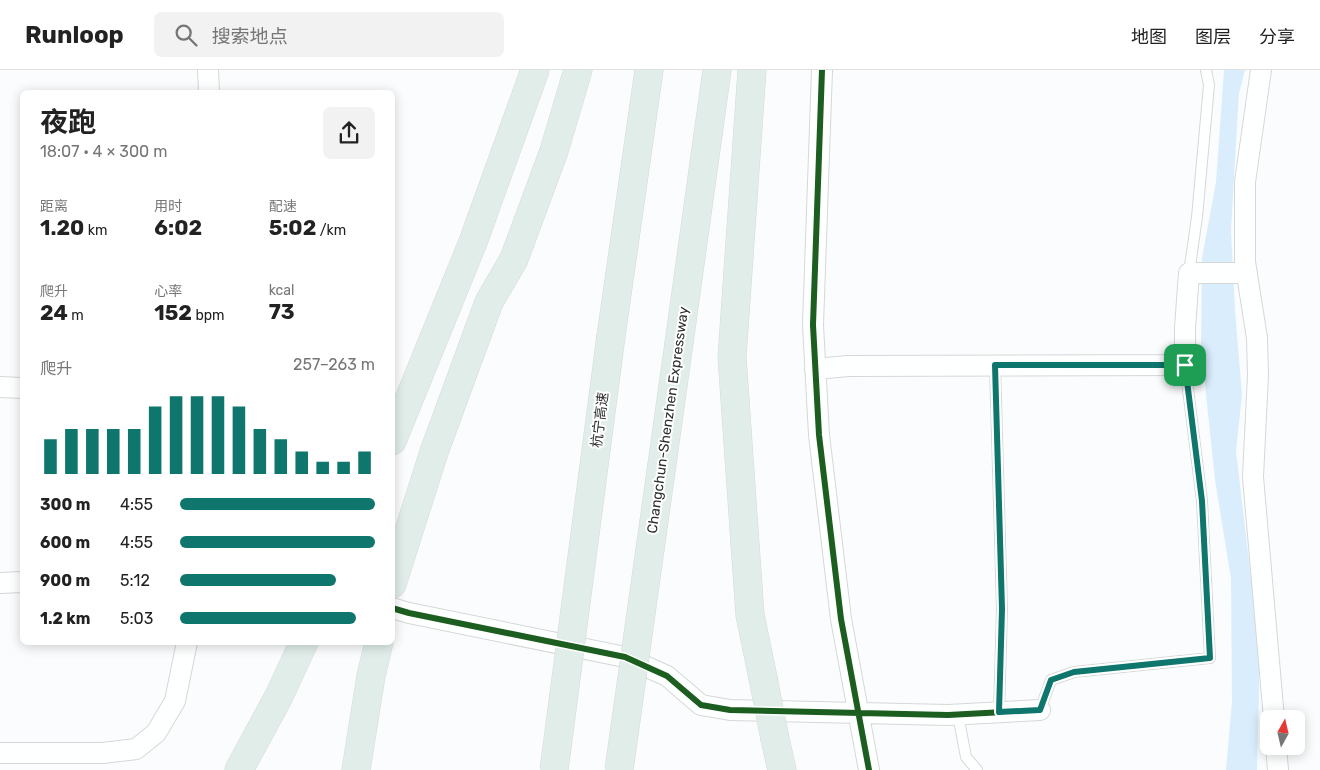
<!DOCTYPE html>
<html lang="zh">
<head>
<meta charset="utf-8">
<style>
  body { margin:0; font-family:Rubik,"Noto Sans SC",sans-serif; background:#f2f2f2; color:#222; height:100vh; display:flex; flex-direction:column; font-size:19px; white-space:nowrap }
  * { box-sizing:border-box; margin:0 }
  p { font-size:16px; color:#767676 }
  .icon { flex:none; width:28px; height:28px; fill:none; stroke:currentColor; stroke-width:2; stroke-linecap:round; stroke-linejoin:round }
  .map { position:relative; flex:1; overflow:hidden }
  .drawer { position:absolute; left:20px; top:20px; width:375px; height:555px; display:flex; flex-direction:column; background:#fff; border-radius:8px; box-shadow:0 2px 12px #0003 }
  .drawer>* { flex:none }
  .needle { width:32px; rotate:8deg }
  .controls { position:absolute; left:1260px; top:640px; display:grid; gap:10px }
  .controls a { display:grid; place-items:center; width:45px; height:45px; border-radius:8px; background:#fff; box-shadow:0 2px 12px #0003; font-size:25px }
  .pin { position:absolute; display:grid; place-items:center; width:42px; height:42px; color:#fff; margin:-21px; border-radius:10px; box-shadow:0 2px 8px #0006 }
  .round { display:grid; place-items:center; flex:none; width:52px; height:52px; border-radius:8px; background:#f2f2f2 }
  .summary { display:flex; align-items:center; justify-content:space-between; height:85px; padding:0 20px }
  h1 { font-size:28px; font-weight:700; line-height:38px }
  .stats { display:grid; grid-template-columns:repeat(3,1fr); gap:8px; height:85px; padding:5px 20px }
  .stats div { display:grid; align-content:center }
  .stats b { font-size:21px; font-weight:700 }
  .stats small { font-size:14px; font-weight:400 }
  .stats p { font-size:14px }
  .chart { height:140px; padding:10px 20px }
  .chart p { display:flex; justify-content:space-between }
  .chart svg { width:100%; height:90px; margin-top:5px; stroke:#0f766e; stroke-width:6 }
  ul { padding:0 20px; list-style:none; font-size:16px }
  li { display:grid; grid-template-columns:80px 60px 1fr; align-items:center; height:38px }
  li i { height:12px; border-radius:6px; background:#0f766e }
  header { display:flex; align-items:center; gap:30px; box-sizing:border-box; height:70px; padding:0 25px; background:#fff; border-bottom:1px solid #e0e0e0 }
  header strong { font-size:24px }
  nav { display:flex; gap:28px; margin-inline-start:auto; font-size:18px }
  .search { width:350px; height:45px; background:#f2f2f2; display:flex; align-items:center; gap:12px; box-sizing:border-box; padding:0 18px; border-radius:8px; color:#767676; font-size:19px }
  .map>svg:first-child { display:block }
</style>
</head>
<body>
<header>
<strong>Runloop</strong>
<div class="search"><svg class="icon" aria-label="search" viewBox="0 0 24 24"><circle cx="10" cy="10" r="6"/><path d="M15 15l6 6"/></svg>搜索地点</div>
<nav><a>地图</a><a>图层</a><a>分享</a></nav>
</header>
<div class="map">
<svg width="1320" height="700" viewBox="0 0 1320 700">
  <rect width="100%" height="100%" fill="#fafcfe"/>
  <!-- water -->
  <path fill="#daedfd" d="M1224,0h21l-6,23 -8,137 4,80 7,85 -6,56 24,203 -3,116h-31l6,-68 -1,-123 -16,-99 -14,-134 1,-88 14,-76z"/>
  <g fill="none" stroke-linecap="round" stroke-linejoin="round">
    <!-- lane casing -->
    <g stroke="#d6d7d9" stroke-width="12">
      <path id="lane" d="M1189,203l8,-56 12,-132 -3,-15
        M995,295l7,244 -3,103
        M1040,640l11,-30 23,-8 136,-14 -8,-157 -17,-136
        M958,645l8,42 11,13"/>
    </g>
    <!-- street casing -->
    <g stroke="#d6d7d9" stroke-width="22">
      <path id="street" d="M208,0l1,22
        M822,0l-9,255 6,110 22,184 28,151
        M1261,0l-16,112v80l12,76 1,37 -5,102 21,242
        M815,299l33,-3 337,-1v-37l4,-55h58
        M0,317l22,1
        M0,513l22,-1
        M392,538l17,5 216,44 42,19 34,29 29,5 218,5 92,-5
        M1276,676l2,24
        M0,683h103l33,-4 20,-16 19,-32 12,-59"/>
    </g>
    <!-- highway casing -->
    <g stroke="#d8d9da" stroke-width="29">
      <path id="highway" d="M752,0l-20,287 18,258 13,63
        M611,266l38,-266
        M679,273l38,-273
        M392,371l81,-199 62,-172
        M392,514l42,-132 55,-150 25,-43 40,-108 24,-81
        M775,669l7,31
        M239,700l40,-74 25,-54
        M356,700l15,-94 8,-34"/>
    </g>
    <!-- lane -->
    <use href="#lane" stroke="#feffff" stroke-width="10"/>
    <!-- street -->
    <use href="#street" stroke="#feffff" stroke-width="20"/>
    <!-- highway -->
    <use href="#highway" stroke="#e0ede8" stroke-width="28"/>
    <!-- highway-bridge casing -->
    <g stroke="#d8d9da" stroke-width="29" stroke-linecap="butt">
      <path id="highway-bridge" d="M763,608l12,61
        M554,700l57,-434
        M619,700l60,-427"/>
    </g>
    <!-- highway-bridge -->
    <use href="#highway-bridge" stroke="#e0ede8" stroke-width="28"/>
    <!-- cycleway casing -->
    <g stroke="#fff" stroke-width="9">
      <path id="cycleway" d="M822,0l-9,255 6,110 22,184 28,151
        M392,538l17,5 216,44 42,19 34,29 29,5 218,5 92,-5"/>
    </g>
    <!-- cycleway -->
    <use href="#cycleway" stroke="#1b5e20" stroke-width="6"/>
  </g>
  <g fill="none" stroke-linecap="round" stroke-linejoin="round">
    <!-- route casing -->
    <g stroke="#fff" stroke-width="10">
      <path id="route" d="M995,295h190l17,136 8,157 -136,14 -23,8 -11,30 -41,2 3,-103z"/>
    </g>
    <!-- route -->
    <use href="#route" stroke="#0f766e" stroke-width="6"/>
  </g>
  <g text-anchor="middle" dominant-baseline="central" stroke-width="4" stroke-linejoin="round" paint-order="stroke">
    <!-- street labels -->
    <g font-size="14" fill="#2d2e2f" stroke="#fff">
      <text transform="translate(600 350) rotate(-83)">杭宁高速</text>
      <text transform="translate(668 350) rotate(-82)">Changchun-Shenzhen Expressway</text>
    </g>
  </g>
</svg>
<div class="controls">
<a><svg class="needle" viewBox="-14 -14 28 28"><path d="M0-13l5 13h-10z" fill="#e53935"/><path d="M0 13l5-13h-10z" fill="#767676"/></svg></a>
</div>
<div class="pin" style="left:1185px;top:295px;background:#1e9e55"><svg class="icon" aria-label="arrive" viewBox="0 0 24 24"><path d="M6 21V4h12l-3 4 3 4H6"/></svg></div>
<section class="drawer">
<div class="summary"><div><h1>夜跑</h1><p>18:07 · 4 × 300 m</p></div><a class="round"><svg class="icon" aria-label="share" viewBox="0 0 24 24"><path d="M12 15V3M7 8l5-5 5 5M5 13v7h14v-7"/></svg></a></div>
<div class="stats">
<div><p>距离</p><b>1.20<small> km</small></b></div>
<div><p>用时</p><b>6:02</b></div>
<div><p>配速</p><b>5:02<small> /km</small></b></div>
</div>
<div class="stats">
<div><p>爬升</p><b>24<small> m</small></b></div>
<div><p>心率</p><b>152<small> bpm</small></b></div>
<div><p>kcal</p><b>73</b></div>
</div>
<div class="chart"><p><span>爬升</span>257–263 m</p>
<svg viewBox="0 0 160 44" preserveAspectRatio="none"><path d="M5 44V27M15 44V22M25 44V22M35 44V22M45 44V22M55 44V11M65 44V6M75 44V6M85 44V6M95 44V11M105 44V22M115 44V27M125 44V33M135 44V38M145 44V38M155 44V33"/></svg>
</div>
<ul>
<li><b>300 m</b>4:55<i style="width:100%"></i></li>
<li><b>600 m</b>4:55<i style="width:100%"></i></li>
<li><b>900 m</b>5:12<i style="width:80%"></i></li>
<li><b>1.2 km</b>5:03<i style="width:90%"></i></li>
</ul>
</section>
</div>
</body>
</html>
